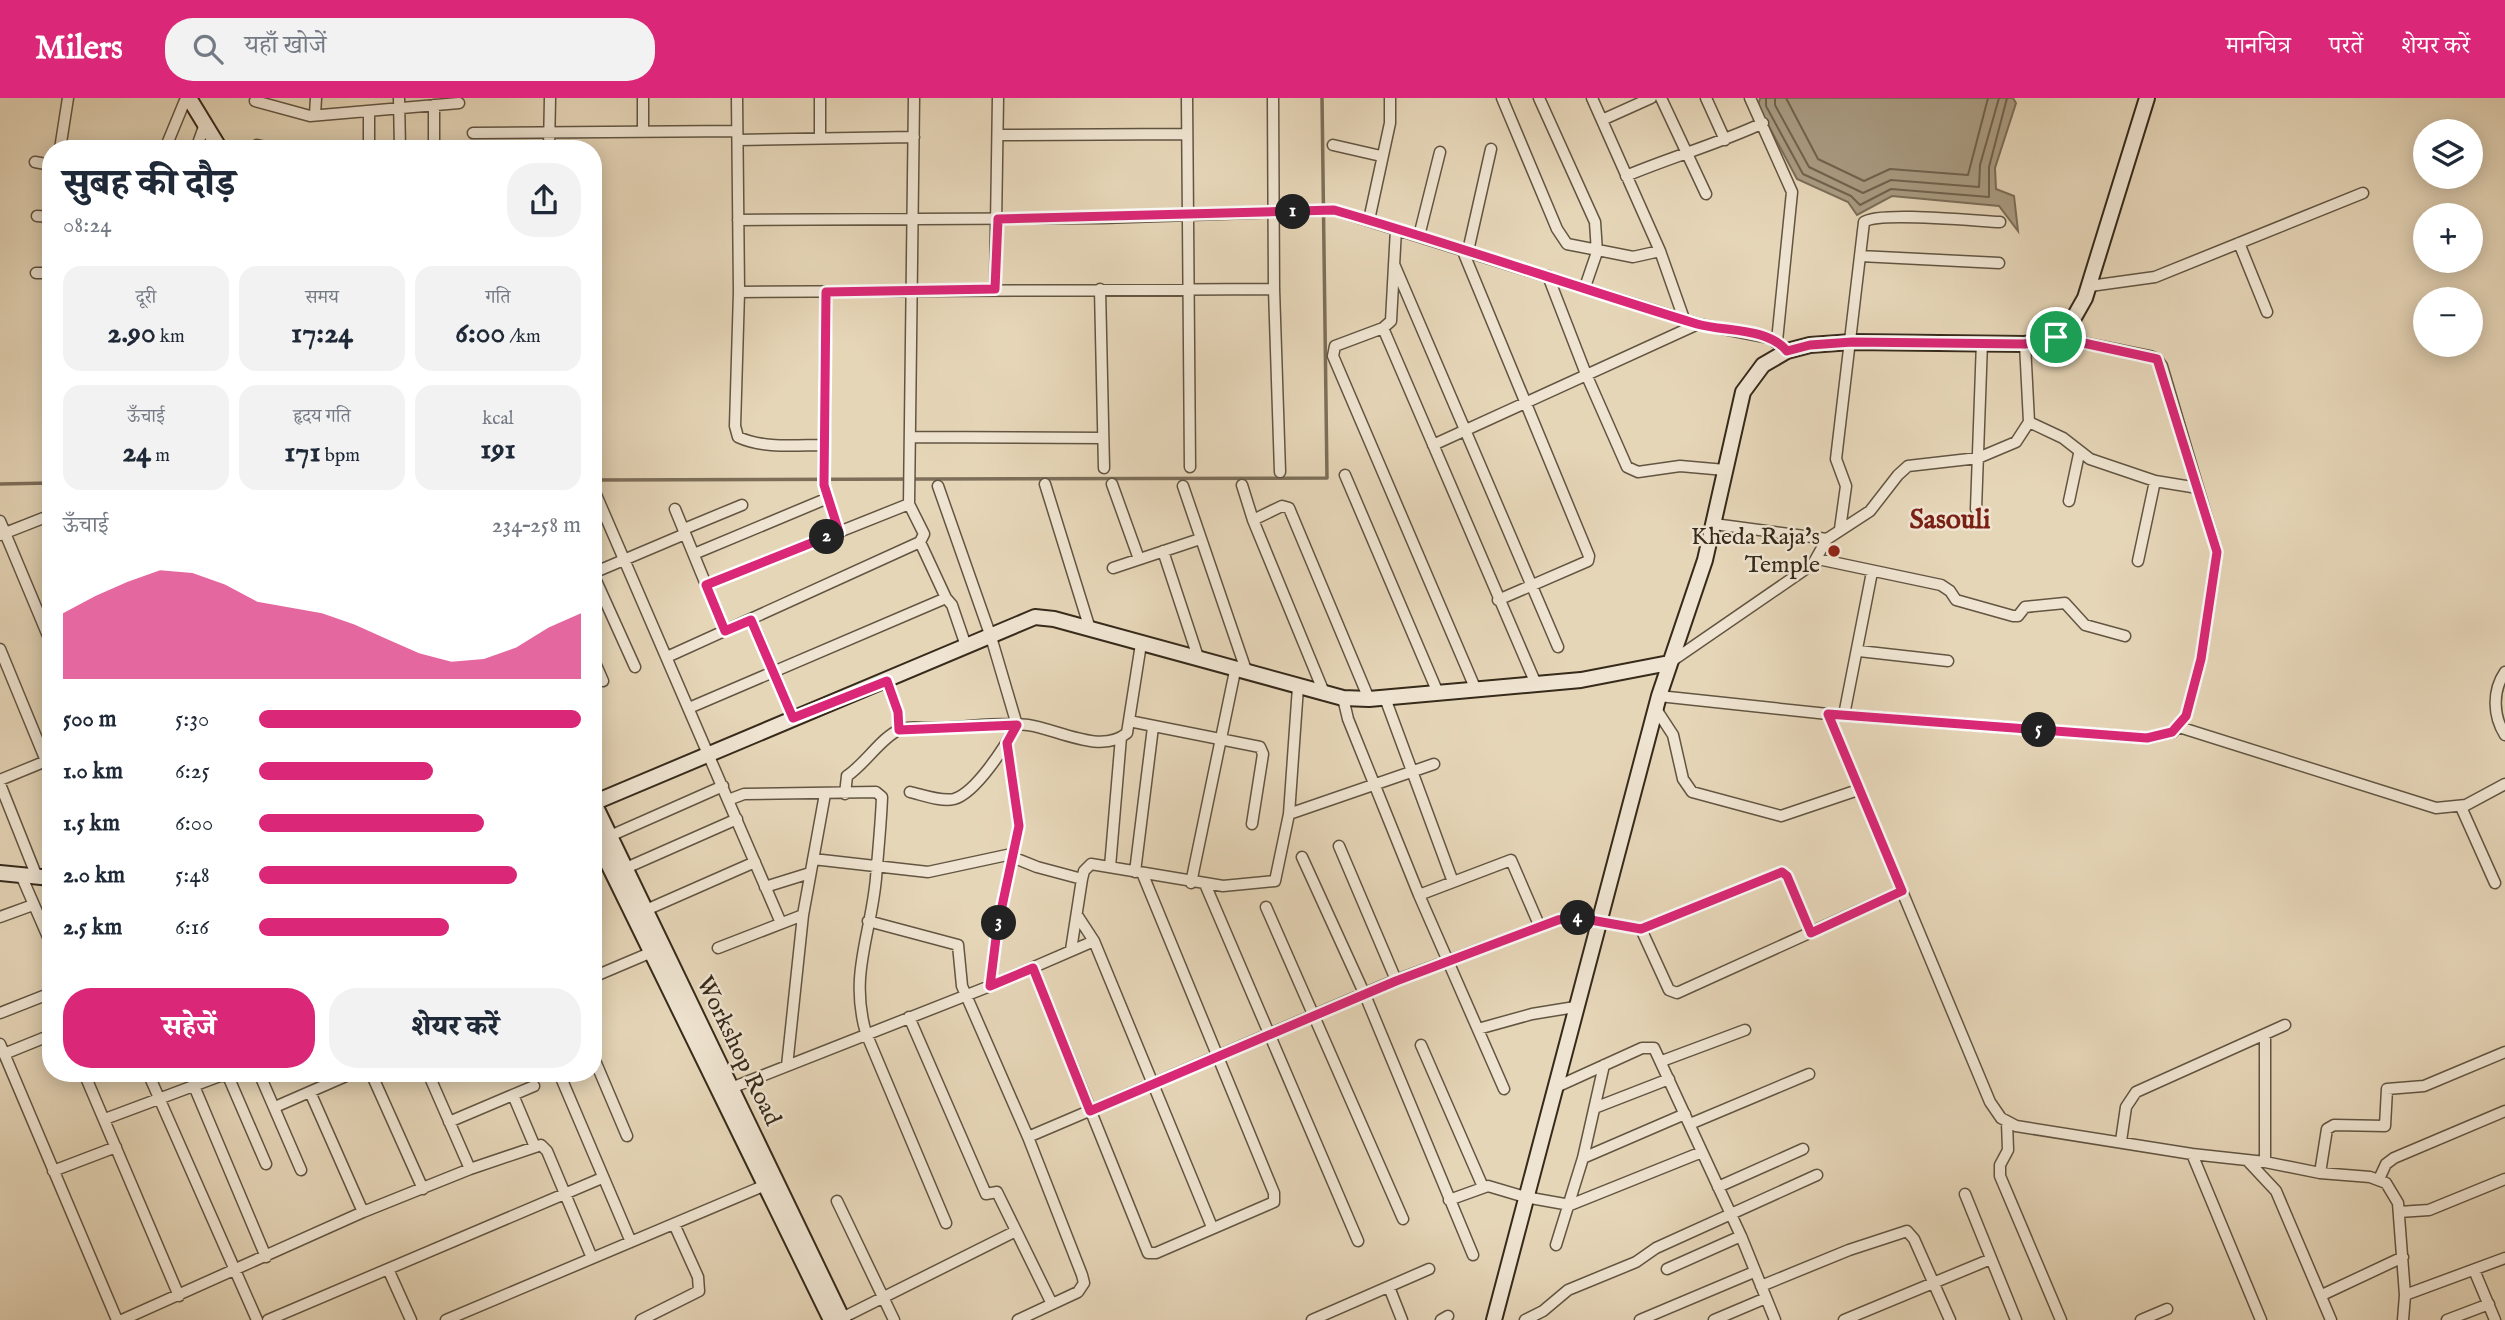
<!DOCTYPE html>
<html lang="hi">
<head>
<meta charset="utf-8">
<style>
  body { margin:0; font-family:"IM FELL English","Noto Serif Devanagari",serif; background:#f2f2f3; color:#1f2937; height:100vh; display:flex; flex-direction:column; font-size:26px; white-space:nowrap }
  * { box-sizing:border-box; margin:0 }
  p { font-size:23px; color:#747a83 }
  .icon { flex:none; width:38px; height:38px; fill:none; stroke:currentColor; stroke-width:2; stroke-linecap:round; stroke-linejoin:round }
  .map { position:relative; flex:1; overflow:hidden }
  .details { position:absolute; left:42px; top:42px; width:560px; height:942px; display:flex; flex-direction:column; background:#fff; border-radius:28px; box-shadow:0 4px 18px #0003 }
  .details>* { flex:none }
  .buttons { position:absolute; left:2413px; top:21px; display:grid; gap:14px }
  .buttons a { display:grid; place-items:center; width:70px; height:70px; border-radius:50%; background:#fff; box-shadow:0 4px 18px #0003; font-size:35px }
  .pin { position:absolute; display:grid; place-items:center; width:60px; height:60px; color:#fff; margin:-30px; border:4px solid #fff; border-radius:50%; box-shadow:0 2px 7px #0007 }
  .km { position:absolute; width:35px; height:35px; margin:-18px; border-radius:50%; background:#222; color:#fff; font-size:19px; line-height:35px; text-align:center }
  .round { display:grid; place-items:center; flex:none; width:74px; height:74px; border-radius:28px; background:#f2f2f3 }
  .head { display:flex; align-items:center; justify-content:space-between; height:119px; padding:0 21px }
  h1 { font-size:38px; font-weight:800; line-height:52px }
  .figures { display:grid; grid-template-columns:repeat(3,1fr); gap:10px; height:119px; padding:7px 21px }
  .figures div { display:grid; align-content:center; border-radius:18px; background:#f2f2f3; text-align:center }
  .figures b { font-size:30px; font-weight:800 }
  .figures small { font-size:19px; font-weight:400 }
  .figures p { font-size:19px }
  .chart { height:196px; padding:14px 21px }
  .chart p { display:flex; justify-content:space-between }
  .chart svg { width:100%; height:126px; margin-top:7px; fill:#db2777; opacity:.7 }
  .cta { display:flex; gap:14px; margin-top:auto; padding:14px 21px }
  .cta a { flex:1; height:80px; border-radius:28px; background:#db2777; color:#fff; font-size:28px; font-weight:800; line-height:80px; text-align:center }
  .cta a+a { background:#f2f2f3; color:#1f2937 }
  ul { padding:0 21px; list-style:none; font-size:23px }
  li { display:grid; grid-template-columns:112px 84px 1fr; align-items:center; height:52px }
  li i { height:18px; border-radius:9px; background:#db2777 }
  header { display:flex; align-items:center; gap:42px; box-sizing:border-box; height:98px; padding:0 35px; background:#db2777; color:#fff }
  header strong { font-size:33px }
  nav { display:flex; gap:38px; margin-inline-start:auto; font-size:24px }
  .search { width:490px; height:63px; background:#f2f2f3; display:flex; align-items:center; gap:18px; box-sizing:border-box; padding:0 24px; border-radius:28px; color:#747a83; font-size:26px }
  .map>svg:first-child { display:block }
</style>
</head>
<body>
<header>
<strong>Milers</strong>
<div class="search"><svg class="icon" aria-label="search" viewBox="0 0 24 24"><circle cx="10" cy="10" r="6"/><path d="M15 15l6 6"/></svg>यहाँ खोजें</div>
<nav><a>मानचित्र</a><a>परतें</a><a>शेयर करें</a></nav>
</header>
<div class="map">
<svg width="2505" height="1222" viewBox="0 0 2505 1222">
  <rect width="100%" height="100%" fill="#e6d6b8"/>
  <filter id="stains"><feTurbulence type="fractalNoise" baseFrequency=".00286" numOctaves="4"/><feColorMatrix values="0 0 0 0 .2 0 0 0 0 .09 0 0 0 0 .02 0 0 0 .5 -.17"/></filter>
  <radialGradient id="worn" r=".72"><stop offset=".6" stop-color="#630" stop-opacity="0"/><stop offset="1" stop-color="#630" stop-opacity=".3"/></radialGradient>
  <!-- water -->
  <path fill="#aa9c83" stroke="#7c6e59" stroke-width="2" d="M1760,0h253l3,5 -21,65 1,21 18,7 4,35 -19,-25 -107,-10 -35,19 -9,-13 -51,-23 -39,-73z"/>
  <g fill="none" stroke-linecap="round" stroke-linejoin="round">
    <!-- shore -->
    <path stroke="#70634f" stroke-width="2" d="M1766,0v8l37,68 48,22 9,9 31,-16 98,8v-30l18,-69
      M1775,0v7l34,62 54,26 28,-13 88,7 1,-22 19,-67
      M1786,0l32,61 46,22 26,-12 78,6 20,-77"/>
    <!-- stream -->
    <path stroke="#7c6e59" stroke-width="3.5" d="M593,382l734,-2 -5,-380
      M0,386l51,-1"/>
    <!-- street casing -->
    <g stroke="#625542" stroke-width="13">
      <path id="street" d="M399,0l1,51
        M643,0v34
        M737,0l2,194 -4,134 3,11c26,12 58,8 86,8
        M820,0v40
        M1187,0l3,369
        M1273,0l1,191 6,183
        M1502,0l55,131 10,15 66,13 27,-6
        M1539,0l56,124 2,30 -12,35
        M1592,0l68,153 24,68
        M1661,0l45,96
        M1706,0l19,42
        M1750,0l42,94 -15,149
        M255,3l55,15 149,-13
        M434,7v44
        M369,13v38
        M315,17l1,-17
        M1602,22l49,-22
        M473,35l264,-2
        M998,37l189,-1
        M738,42l176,-3
        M257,47l17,4
        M1333,47l48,11
        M60,51l8,-51
        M165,51l21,-51
        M196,51l9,-25
        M549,51l1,-51
        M35,64l16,3
        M1626,78c45,-19 92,-32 137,-53
        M37,118l14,1
        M738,122l364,-2 232,-8 364,114 72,14 17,13
        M1369,122l21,-97v-25
        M1396,131l-5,92 -8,7 -48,18 -2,10 143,334
        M1419,138l21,-84
        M2239,145l28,69
        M1462,151l127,307 -1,5 -90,39
        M1468,153l23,-102
        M1860,158l139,7
        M1394,166l164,383
        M36,175h15
        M1548,178l38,98 41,93 11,5 42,-6 45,4
        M2090,188l65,-9 208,-84
        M995,191l3,-191
        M1100,191l4,179
        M739,194l535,-3
        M826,194l-2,193 15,47
        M1383,230l153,356
        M2029,324l34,16 27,21 65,22 43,7
        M912,339l191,1
        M1433,347l265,-121
        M1345,377l93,218
        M1045,386l45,145
        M1112,386l27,75
        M1242,387l11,35 72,175
        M1183,388l64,187
        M594,392l187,433
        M2069,403l10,-47
        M909,406l15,30 -4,8 26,56
        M675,411l50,122
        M1976,411l6,-167
        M1253,422l29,-14 7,2 80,191
        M0,423l51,122
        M1714,426l113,15
        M684,431l58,-24
        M1840,431l6,-43 -10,-27 28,-237c14,-11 113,-1 136,0
        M0,437l51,-20
        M1163,453l36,109
        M694,456l134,-56
        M1818,461l123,26 9,6 6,9 57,16h5l7,-9 40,-4 20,22 40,11
        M2138,463l17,-80
        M1113,470l87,-29
        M593,475l92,-39
        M593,476l42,93
        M706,487l203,-81 5,-406
        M751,521l42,99
        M0,551l51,124
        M1859,553l89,10
        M667,559l253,-115
        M593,560l10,23
        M1672,563l141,-97 14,-25 43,-28 28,-36 10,-9 70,-8 38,-16 13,-20 -4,-78
        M2505,574c-13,19 -12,44 0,63
        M887,583l11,31 1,18
        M1659,598l169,18 319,24 26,-6 13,-16 15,-57 16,-107 -55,-186 -5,-7 -7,-3 -94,-19
        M1343,600l5,21 71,176 85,194
        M1385,600l68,184
        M689,610l257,-110 6,7 14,41
        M1656,611l17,26 10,44 9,13 89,24 77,-26
        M1828,616l162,388 11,16 15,8 176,28 73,8 55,11 50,4 16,6 12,20 7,92
        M1844,617l28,-143
        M1129,623l131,26 3,7 -11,70
        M2179,629l257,81 30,-3 39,-21
        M0,682l51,-21
        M0,686l37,93
        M910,694c13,3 31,10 44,7 22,-6 52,-54 63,-74l-26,-88 -53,-151
        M845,696l2,-18c18,-12 35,-39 52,-46 9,-4 18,-2 27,-2 33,1 70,-7 102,-3 29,4 73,30 99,8l14,-89
        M728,702l16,-6 132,-2 6,5c-1,27 -4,55 -6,81 -5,57 -27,97 -10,155l80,190
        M2461,709l34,76
        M1289,716l145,-50
        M610,738l113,-50
        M1339,748l57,134
        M1302,759l63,138 108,260
        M813,761l115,13 79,-17 30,12 45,12
        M1110,769l11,-130
        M626,770l111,-49
        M1135,774l18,-145
        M21,777l30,69
        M1191,785l44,-212
        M1205,786l153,357
        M765,789l45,-14
        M1419,797l92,-35 29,67
        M1266,809l137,312
        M646,812l109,-48
        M1077,817l17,26 118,286
        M0,819l33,-12
        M868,823l90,24 4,41 66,151 54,138 2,8 -6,9 -60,28
        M1641,831l141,-57 5,4 24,57
        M718,850l85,-33
        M1071,852l11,-71 2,-8 7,-7 132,22 52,-5 14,-67 9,-127
        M1033,870l115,285h8l118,-51v-9l-131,-318
        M593,879l59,-25
        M990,888l7,-56 22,-104 -12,-83
        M0,915l51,-20
        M909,919l77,177 11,-2 55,112
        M1478,931l54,-15 43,-7
        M0,946l117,276
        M1421,947l62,142
        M4,956l47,-19
        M593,958l34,80
        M1662,963l83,-31
        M787,968l16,-151 22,-121
        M84,975l95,223
        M148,975l109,247
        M259,975l42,97
        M371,975l52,116
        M428,975l42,96
        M559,975l72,169
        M194,988l72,171
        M1554,990l88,-40h12l87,188 34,84
        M726,992l264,-104 104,-45
        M310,994l53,120
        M513,997l22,52
        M275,1009l78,-34
        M1597,1009l72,-28
        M105,1021l115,-43h8l38,88
        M449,1024l85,-36
        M2007,1024l1,28 -8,15v11l61,144
        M1690,1026l119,-50
        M1028,1039l368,-157 162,-60 16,-3 67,12 28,61 8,3 225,-102
        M2121,1043l5,-34 10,-15 149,-67
        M2192,1056l69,166
        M1583,1060l102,-44
        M2247,1062l29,31 55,129
        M2265,1064v-128
        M53,1073l63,-24
        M2320,1075l7,-44 7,-4 51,1 2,-37 37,-3 81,-34
        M2379,1081l7,-15 8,-6 111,-47
        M1718,1089l85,-38
        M1965,1096l51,126
        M1449,1102l39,-14 37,11 45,8 132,-53
        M837,1103l57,119
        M2399,1114l30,-2 76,-31
        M1556,1147l27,-87 21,-93
        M388,1171l23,51
        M1667,1171l74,-33
        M2474,1172l21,50
        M1761,1188l88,-36 58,-19 7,8 36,81
        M1389,1189l13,33
        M2322,1197l81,-38
        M842,1220l174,-87
        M122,1222l241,-108 107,-43 71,-24 6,6 45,107
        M268,1222l334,-142
        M446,1222l322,-136
        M641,1222l58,-29 -1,-14 -24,-53
        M1312,1222l117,-51
        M1441,1222l7,-4
        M1525,1222l18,-9 25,-21 68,-28 20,-14 161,-73
        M1640,1222l114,-48
        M1714,1222l52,-22
        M1844,1222l147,-61
        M2141,1222l26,-11
        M2403,1222l2,-25 100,-37
        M2447,1222l42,-16"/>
    </g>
    <!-- secondary casing -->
    <g stroke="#362a1b" stroke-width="18">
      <path id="secondary" d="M189,0l31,51
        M593,703l250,519
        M593,705l442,-186 19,2 289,79 26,1 212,-19 88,-17
        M593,735l238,487
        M0,775l51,5
        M1494,1222l165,-624 46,-136 38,-168 20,-27 24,-14 23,-6 42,-3 173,2 24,-4 19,-12 17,-30 62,-200"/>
    </g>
    <!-- street -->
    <use href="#street" stroke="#efe4d1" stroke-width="10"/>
    <!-- secondary -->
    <use href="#secondary" stroke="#efe4d1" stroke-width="14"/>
  </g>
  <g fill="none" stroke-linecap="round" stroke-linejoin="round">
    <!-- route casing -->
    <g stroke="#fff" stroke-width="14">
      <path id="route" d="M1334,112c122,35 241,77 363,114 28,8 70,3 90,27l23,-6 42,-3 173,2 31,-7 101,22 60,193 -16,107 -15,57 -14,16 -25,6 -319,-24 74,177 -91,42 -24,-57 -5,-4 -141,57 -67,-12 -16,3 -162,61 -306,130 -57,-143 -43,18 7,-56 22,-104 -12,-83 10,-18 -118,5 -1,-18 -11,-31 -94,37 -42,-98 -26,11 -19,-46 133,-53 -15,-47 2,-193 169,-3 3,-70z"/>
    </g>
    <!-- route -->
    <use href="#route" stroke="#db2777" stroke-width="9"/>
  </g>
  <!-- markers -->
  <circle fill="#8f2418" stroke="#efe4d1" stroke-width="2.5" cx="1834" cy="453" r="7"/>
  <g text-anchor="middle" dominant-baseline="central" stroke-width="5" stroke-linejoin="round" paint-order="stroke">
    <!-- poi labels -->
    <g font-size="24" fill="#362a1b" stroke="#efe4d1" text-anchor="end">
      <text x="1820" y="439">Kheda Raja's<tspan x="1820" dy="28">Temple</tspan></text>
    </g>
    <!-- street labels -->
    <g font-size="24" fill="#362a1b" stroke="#efe4d1">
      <text transform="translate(738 953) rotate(64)">Workshop Road</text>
    </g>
    <!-- quarter labels -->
    <g font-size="28" font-weight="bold" fill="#7a1f14" stroke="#efe4d1">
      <text x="1950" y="422">Sasouli</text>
    </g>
  </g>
  <rect width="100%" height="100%" filter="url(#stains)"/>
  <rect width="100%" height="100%" fill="url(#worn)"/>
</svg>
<div class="buttons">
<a><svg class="icon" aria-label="layers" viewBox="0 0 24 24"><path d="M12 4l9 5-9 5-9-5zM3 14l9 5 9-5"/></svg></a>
<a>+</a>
<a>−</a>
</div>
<div class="pin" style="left:2056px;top:239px;background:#1e9e55"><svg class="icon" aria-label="arrive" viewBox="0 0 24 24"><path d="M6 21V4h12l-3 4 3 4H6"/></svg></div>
<b class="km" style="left:1293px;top:114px">1</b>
<b class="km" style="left:827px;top:439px">2</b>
<b class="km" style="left:999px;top:825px">3</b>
<b class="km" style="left:1578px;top:820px">4</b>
<b class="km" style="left:2039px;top:632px">5</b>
<section class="details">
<div class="head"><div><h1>सुबह की दौड़</h1><p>08:24</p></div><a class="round"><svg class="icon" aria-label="share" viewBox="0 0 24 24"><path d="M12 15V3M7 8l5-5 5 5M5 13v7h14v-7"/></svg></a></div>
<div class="figures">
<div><p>दूरी</p><b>2.90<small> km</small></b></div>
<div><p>समय</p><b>17:24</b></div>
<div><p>गति</p><b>6:00<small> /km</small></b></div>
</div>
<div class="figures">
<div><p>ऊँचाई</p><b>24<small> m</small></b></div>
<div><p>हृदय गति</p><b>171<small> bpm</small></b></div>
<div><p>kcal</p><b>191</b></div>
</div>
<div class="chart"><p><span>ऊँचाई</span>234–258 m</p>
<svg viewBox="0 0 160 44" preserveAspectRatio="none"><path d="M0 44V21L10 15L20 10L30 6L40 7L50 11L60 17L70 19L80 21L90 25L100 30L110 35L120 38L130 37L140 33L150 26L160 21V44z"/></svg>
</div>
<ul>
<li><b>500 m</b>5:30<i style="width:100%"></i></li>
<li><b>1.0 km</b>6:25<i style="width:54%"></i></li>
<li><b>1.5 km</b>6:00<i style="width:70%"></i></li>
<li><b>2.0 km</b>5:48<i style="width:80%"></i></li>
<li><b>2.5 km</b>6:16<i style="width:59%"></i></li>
</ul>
<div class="cta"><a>सहेजें</a><a>शेयर करें</a></div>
</section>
</div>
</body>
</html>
